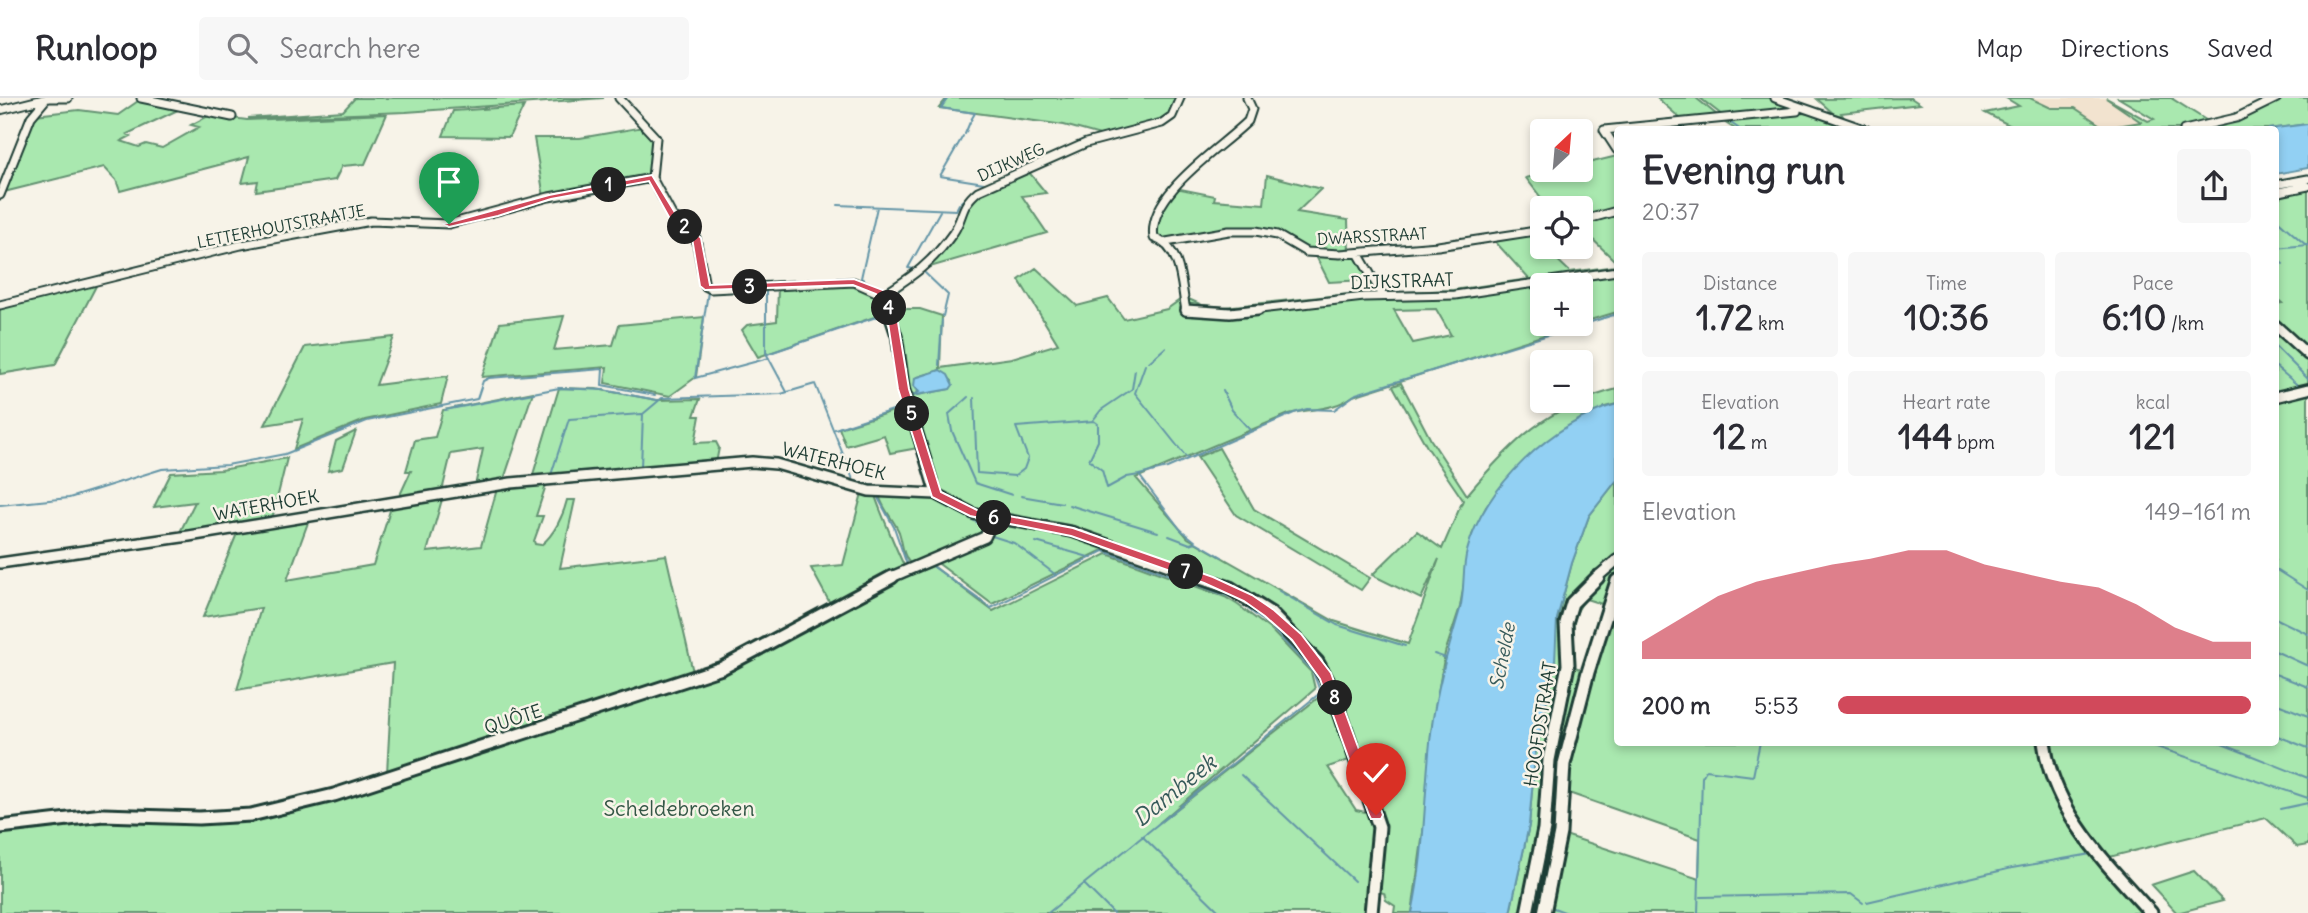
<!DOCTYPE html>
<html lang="en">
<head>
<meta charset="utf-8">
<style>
  body { margin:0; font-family:Delius,sans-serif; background:#f7f7f7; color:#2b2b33; height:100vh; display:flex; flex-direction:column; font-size:26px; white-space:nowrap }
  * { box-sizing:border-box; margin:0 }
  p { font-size:23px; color:#7c7c81 }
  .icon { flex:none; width:38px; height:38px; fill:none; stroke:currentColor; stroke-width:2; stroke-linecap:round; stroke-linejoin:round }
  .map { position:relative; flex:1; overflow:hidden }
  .side { position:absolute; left:1614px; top:28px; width:665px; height:620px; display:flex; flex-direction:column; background:#fff; border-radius:7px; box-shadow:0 4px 10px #0003 }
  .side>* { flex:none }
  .needle { width:46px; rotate:26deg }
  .tools { position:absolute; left:1530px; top:21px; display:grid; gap:14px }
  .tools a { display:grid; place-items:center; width:63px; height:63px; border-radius:7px; background:#fff; box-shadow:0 4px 10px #0003; font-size:35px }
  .pin { position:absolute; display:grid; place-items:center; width:60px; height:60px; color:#fff; margin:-72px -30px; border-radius:50% 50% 50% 0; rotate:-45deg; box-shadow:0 0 7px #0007 }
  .pin .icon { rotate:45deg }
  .km { position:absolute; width:35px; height:35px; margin:-18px; border-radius:50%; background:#222; color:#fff; font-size:19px; line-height:35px; text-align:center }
  .round { display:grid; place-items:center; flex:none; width:74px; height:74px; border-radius:7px; background:#f7f7f7 }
  .head { display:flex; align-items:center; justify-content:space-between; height:119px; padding:0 28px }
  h1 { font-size:38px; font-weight:700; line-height:52px }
  .stats { display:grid; grid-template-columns:repeat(3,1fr); gap:10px; height:119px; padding:7px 28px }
  .stats div { display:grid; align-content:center; border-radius:7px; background:#f7f7f7; text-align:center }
  .stats b { font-size:35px; font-weight:700 }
  .stats small { font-size:19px; font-weight:400 }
  .stats p { font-size:19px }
  .chart { height:196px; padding:14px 28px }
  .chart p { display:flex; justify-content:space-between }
  .chart svg { width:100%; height:126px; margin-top:7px; fill:#d1495b; opacity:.7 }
  ul { padding:0 28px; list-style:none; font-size:23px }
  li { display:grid; grid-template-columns:112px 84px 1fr; align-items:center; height:52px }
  li i { height:18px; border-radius:9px; background:#d1495b }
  header { display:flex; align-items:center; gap:42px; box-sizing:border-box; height:98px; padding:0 35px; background:#fff; border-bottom:2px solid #e1e1e2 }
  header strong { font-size:33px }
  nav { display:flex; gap:38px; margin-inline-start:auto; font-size:24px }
  .search { width:490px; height:63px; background:#f7f7f7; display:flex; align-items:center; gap:18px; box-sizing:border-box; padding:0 24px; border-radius:7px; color:#7c7c81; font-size:26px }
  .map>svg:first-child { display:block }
</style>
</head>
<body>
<header>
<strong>Runloop</strong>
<div class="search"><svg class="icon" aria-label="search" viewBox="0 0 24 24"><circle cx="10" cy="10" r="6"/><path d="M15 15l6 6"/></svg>Search here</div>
<nav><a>Map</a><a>Directions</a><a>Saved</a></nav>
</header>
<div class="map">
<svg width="2308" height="815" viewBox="0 0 2308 815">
  <rect width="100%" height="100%" fill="#f7f3e8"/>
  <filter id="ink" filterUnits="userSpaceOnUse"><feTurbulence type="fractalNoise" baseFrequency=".0143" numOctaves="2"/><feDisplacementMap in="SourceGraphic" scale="14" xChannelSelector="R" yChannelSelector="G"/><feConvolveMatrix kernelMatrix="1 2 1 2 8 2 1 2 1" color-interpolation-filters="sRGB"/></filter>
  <g filter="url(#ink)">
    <!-- built -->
    <path fill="#f2e3cf" d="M2030,0h76l35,25 -36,5 -30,-20 -29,-1z"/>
    <!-- green -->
    <path fill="#a9e8af" stroke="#649272" stroke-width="2" fill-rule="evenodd" d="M355,0h249l-198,14 -158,6 95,-7z
      M947,0h230l-8,18 -18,8 -51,11 -36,-10 -125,-17z
      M1657,0h39l21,17 -36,4z
      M1700,0h72l18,11 -68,6z
      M1911,0l9,6 -79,9 2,3 -9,-2 -17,-15z
      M2006,0h24l21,10h24l30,20 36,-6 -35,-24 42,23 6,-2 -35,-21h52l38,24 23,-5 39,-19h37v26l-40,5h-251l-32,-16 34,-7z
      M141,1l41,9 -55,26 4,2 -10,5 18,6 7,-3 16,4 37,-21 -8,-2 19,-10 37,5 140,-6 -22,50 -23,2 -7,14 -79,11 2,-10 -16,2 7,-26 -129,34 -4,-11 -12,-13 -100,25 31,-77 44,-5 39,5z
      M524,8l-15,31 -66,-1 10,-25z
      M1802,15l30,4 30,12h-127l-16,-10z
      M643,29l9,13 -4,36 -104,21 -10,-59h46z
      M1617,58v52l-37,10v-10h-31l-23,-30 36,-8h18v-5z
      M1028,73l18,22 -24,3 25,37 -117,34 25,-33 10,-27 17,-16z
      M1267,77l54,14 -24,23 51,8 1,32h-36l-54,-22 -100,10 -5,-8 12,-30 10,-14 39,8 -1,4 50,4z
      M2308,88v659l-11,2 -31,-29 -161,40 46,55h-641l19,-88 6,-69 15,-67 7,-70 15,-56 17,-47 28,-36v262h658v-438l7,-1 -7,-6v-104zM1586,501l22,7 -20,66 -13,-5c2,-25 -10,-47 11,-68zM1563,693l137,48 -1,40 -137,-45z
      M1610,115l7,6v44l-37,-36v-6z
      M1528,134l42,40 47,-6v46l-37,11v-38h-38v39h37l-226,72c-20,15 -41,12 -64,18l-153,64 52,60 146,83 74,23 31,-85 -18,40 -49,-24 45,-44 25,18 21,-49 -36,-53 -34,-61 8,-3 30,57 36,55c46,-55 80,-88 150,-106v15l-12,3 -81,56 -38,44 -14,28 -12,72 -15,46 -14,80 -6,85 -13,95h-18l1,-7 -9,-6 -2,-7 -9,-2 -4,22h-1371v-83l106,-11 92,4 61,-4 417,-130 27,-10 207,-109 6,3 17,-7 60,45 114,-57 118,43 13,8 33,25 40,42 4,17 -156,134 169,-133 -2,-13 -57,-68 -187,-76 -110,-23 -30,-16 -34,-91 -15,-94h27l22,7 -2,52 72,-10 46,-14 -39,-64 17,-12 41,38 31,-8 16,21 43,-10 17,-12 18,8 22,2 145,-15 -4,-12 -36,2 -14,-28 43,-1 23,40 72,-3 76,-11 -38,-42zM1436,211l15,26 -38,8 -19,-33zM940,272l12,11 -2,8 -38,7 7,-5 -4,-13zM1355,660l20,56 -19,-4 -28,-43z
      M97,186l-42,81 -55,9v-68z
      M852,186l25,10 9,19 -128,44 -16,-27 5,-5 30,-4 1,-34z
      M564,218l-10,34 59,-5 6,-20 85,-8 -8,60 -26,19 -65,-13 2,-16 -125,10 18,-54z
      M394,239l-18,48 72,-9 -7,28 -76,16 -71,29 9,-30 -38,6 40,-78z
      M559,290l37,1 61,11 43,-1 -6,17h6l-5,27 21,-1 3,6 -3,15 -184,15z
      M533,294l-30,90 -28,4 8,-37 -32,5 -9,37 -43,6 12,-26h-5l9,-31 20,-3 8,-27z
      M903,310l15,40 -28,5 -6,-18 -38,11 -7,-18z
      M356,333l-13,37 -15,3 8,-30z
      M1219,350l35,61 116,69 -9,12 -125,-75 -39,-58z
      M287,360l-14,57 -8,5 -86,14 16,-32 -41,5 17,-34 50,-3z
      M547,384l-11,34h7l-9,25 1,3 6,1c13,-10 22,-29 26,-45h8l-15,68 106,-13 27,117 -306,101 6,-110 -156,27 24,-82 -58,9 35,-86 72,-14 -23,63 86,-15 19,-61 51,-8 -16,56 54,-6 16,-57z
      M862,395l13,2c1,6 27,68 30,72l-73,40 -21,-39 32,-3z
      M879,397l54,3 51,21 4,5 -2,8 -75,33c-9,-10 -8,-21 -12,-33 -6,-14 -16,-22 -20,-37z
      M999,425l45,6 61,20 -113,55 -57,-43 55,-24z
      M2194,773l29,30 -46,12 -26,-28z"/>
    <!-- water -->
    <path fill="#92d0f3" stroke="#6495a7" stroke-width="2" d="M2308,26v44l-33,6v-44l-7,-1z
      M940,272l8,5 5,10 -3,4 -39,7 8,-4 -5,-6 1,-8z
      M1617,306v76l-28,36 -17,47 -15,56 -2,43 -20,94 -6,69 -19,88h-98c13,-59 12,-120 19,-180 5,-43 17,-83 29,-124 5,-19 2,-40 7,-58 16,-64 87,-130 150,-147z"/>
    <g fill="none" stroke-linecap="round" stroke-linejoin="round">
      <!-- stream -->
      <path stroke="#6495a7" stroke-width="2" d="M948,0l-7,10 34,5 -4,7
        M1728,23l13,9
        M965,36l5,-12
        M963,38l-23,40 44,7
        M961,104l13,-12
        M838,107l118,5 3,-6
        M877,109l-16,71 21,12
        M2275,120l31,27
        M699,140l7,32
        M2275,150l33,-3
        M2275,160l8,6
        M914,171l-6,-1 32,-57
        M925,175l23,22 -5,21
        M766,190v65l21,39
        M708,194l-13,86 74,-20
        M891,233l4,22
        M2275,248l33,33
        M767,256l118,-40
        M1149,264l17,-15
        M939,267l3,-45
        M1145,267l-10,28 52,65
        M2275,268l26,22
        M899,288l1,7
        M1223,293l9,19 18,20
        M968,299l-19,17 3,17 23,52 37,12
        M974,300l3,75 38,3 9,-7 4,-11 -12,-31 78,-6 4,3v17l-9,19 13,10 5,18 20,-11 12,-2 41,54 16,13
        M445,312l114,-22 44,2 54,10
        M1094,321l7,-9 31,-21 3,-19
        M835,331l67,-22 -1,-9
        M641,369l2,-53 19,-16 119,-4 34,-10 39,98 23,4
        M551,377l18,-56 73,-5
        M1139,377l28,-7 127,-55 13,-4 27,1 22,-16 261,-80
        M877,398l17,31 13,38 11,-4
        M1021,398l41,7
        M941,405l45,24
        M0,407l69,-7 93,-29 65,-4 58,-11 82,-33 110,-22 6,-18 6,-3 114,-9 -1,16 53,10
        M1069,407l89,27
        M992,438l22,7 42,32
        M1169,438l21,8 6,-2 26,15
        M1036,444l56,16
        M931,467l60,43 113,-57 132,48 35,28 42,45 7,19
        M2275,471l33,21
        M914,473l11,-4
        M1279,493l58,34 68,21
        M2275,520l33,16
        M2275,553l33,15
        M1434,556l12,4
        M2275,576l33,13
        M2275,605l33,13
        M2275,637l33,13
        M2142,644l166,56
        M2217,644l91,36
        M1241,677l113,106
        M2280,711l28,-6
        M1142,738l79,77
        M1084,786l29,29
        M1701,799l150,-3 12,9
        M1867,804l145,-34 79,-14
        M1551,809l16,6
        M1048,815l277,-224
        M1698,815l4,-136 4,-7 47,6 7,-34"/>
      <!-- minor-far2 casing -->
      <g stroke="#1f3d34" stroke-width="11">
        <path id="minor-far2" d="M49,0h19
          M141,0l91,19
          M619,0l37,40 -4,40 20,37 24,23 9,48 6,3 143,-7 29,13 5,16
          M1775,0l92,32
          M0,12l44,-11
          M2184,32l52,-12 41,-20
          M1617,52l-13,-20 193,-19
          M2275,87l33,-6
          M2275,95l33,-7
          M0,97l31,-78 16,-19
          M1580,123l37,-10
          M1166,144l63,-11h27l21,4 29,17 34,2 98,-8 104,-16
          M1358,155l25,43
          M883,197c30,-19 49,-32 70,-62 12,-18 6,-26 25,-42l108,-48 76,-20 10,-7 8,-18
          M0,207l241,-60 130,-24 78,3 100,-27 103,-19
          M1195,213h-9c-5,-26 -4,-64 -32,-73 -8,-44 67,-90 94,-117l4,-12 -5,-11
          M1243,213l121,-14 91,-2 162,-24"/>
      </g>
      <!-- minor-far1 casing -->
      <g stroke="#1f3d34" stroke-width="14">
        <path id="minor-far1" d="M888,212l9,27 7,52 32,105
          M1186,212l44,3 28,-3
          M2275,227l33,30
          M2275,299l33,-8
          M0,465l189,-27 322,-53 241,-21 24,2 93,27 67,3 38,20 99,18 130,46
          M889,480l96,-41 9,-19
          M1596,480l21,-18"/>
      </g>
      <!-- minor casing -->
      <g stroke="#1f3d34" stroke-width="17">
        <path id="minor" d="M1198,479l32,11 40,25 47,49 15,27 47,138 -8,86
          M2044,644c9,70 62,121 107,171
          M0,729l103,-12 96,3 52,-3 83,-20 388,-127 170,-91
          M1527,815l17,-84 5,-69 19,-95 -2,-42 6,-20 26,-26
          M1544,815l16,-80 4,-69 24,-92 29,-91"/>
      </g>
      <!-- minor-far2 -->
      <use href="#minor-far2" stroke="#f7f3e8" stroke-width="7"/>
      <!-- minor-far1 -->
      <use href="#minor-far1" stroke="#f7f3e8" stroke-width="9"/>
      <!-- minor -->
      <use href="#minor" stroke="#f7f3e8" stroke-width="11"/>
    </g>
  </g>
  <!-- route -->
  <path fill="#d1495b" stroke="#fff" stroke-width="2" d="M652,77l24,39 25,24 9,47 144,-6 29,11 13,20 13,79 32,103 36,18 96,18 140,49 39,18 22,15 27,24 30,39 52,142 -2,4h-10l-2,-4 -49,-136 -28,-39 -27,-24 -21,-15 -40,-18 -133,-47 -101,-20 -38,-19 -34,-108 -12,-79 -10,-16 -23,-9 -148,5 -5,-4 -8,-48 -23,-21 -20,-36 -98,18 -53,17 -49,11 -5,-3 105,-29z"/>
  <g text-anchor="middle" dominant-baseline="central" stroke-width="5" stroke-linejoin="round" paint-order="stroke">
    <!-- far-street labels -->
    <g font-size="16" fill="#1f3d34" stroke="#f7f3e8">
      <text transform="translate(1011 64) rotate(-24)">DIJKWEG</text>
      <text transform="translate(281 128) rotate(-11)">LETTERHOUTSTRAATJE</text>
      <text transform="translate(1372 138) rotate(-3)">DWARSSTRAAT</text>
    </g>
    <!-- street labels -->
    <g font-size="18" fill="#1f3d34" stroke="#f7f3e8">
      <text transform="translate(1402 183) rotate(-2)">DIJKSTRAAT</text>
      <text transform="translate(834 363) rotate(14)">WATERHOEK</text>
      <text transform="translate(266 407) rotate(-10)">WATERHOEK</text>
      <text transform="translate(513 621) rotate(-18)">QUÔTE</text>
      <text transform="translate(1540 626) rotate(-81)">HOOFDSTRAAT</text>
    </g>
    <!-- water labels -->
    <g font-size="19" font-style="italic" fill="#365a5a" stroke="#f7f3e8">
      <text transform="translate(1502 558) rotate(-79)">Schelde</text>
    </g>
    <!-- near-park labels -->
    <g font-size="21" fill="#345746" stroke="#f7f3e8">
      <text x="679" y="710">Scheldebroeken</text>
    </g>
    <!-- near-water labels -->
    <g font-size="23" font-style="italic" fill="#365a5a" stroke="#f7f3e8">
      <text transform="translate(1174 692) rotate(-39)">Dambeek</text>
    </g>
  </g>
</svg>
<div class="tools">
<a><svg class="needle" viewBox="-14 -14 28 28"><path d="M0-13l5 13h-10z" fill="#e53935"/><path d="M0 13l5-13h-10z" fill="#7c7c81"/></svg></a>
<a><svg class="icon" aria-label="locate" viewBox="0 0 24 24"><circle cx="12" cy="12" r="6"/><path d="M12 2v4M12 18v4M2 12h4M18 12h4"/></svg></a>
<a>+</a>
<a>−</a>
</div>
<div class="pin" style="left:449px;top:126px;background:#1e9e55"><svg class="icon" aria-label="arrive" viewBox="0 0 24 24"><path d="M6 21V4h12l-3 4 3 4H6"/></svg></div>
<div class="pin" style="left:1376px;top:717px;background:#d93025"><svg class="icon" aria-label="check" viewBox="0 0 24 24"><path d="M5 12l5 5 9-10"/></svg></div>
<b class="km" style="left:609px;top:87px">1</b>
<b class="km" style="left:685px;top:129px">2</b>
<b class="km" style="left:750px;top:189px">3</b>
<b class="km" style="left:889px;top:210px">4</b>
<b class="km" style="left:912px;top:316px">5</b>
<b class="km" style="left:994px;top:420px">6</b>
<b class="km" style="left:1186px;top:474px">7</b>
<b class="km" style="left:1335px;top:600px">8</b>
<section class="side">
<div class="head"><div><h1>Evening run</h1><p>20:37</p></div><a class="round"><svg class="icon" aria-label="share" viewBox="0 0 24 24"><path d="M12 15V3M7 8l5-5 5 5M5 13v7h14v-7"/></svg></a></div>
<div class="stats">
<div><p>Distance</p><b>1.72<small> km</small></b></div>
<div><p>Time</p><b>10:36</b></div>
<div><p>Pace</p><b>6:10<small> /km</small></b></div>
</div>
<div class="stats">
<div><p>Elevation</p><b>12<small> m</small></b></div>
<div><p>Heart rate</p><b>144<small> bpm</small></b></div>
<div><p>kcal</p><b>121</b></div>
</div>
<div class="chart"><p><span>Elevation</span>149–161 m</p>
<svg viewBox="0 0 160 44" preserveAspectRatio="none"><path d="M0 44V38L10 30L20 22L30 17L40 14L50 11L60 9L70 6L80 6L90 11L100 14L110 17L120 19L130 25L140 33L150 38L160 38V44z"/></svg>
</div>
<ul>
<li><b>200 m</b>5:53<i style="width:100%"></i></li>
</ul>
</section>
</div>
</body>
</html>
